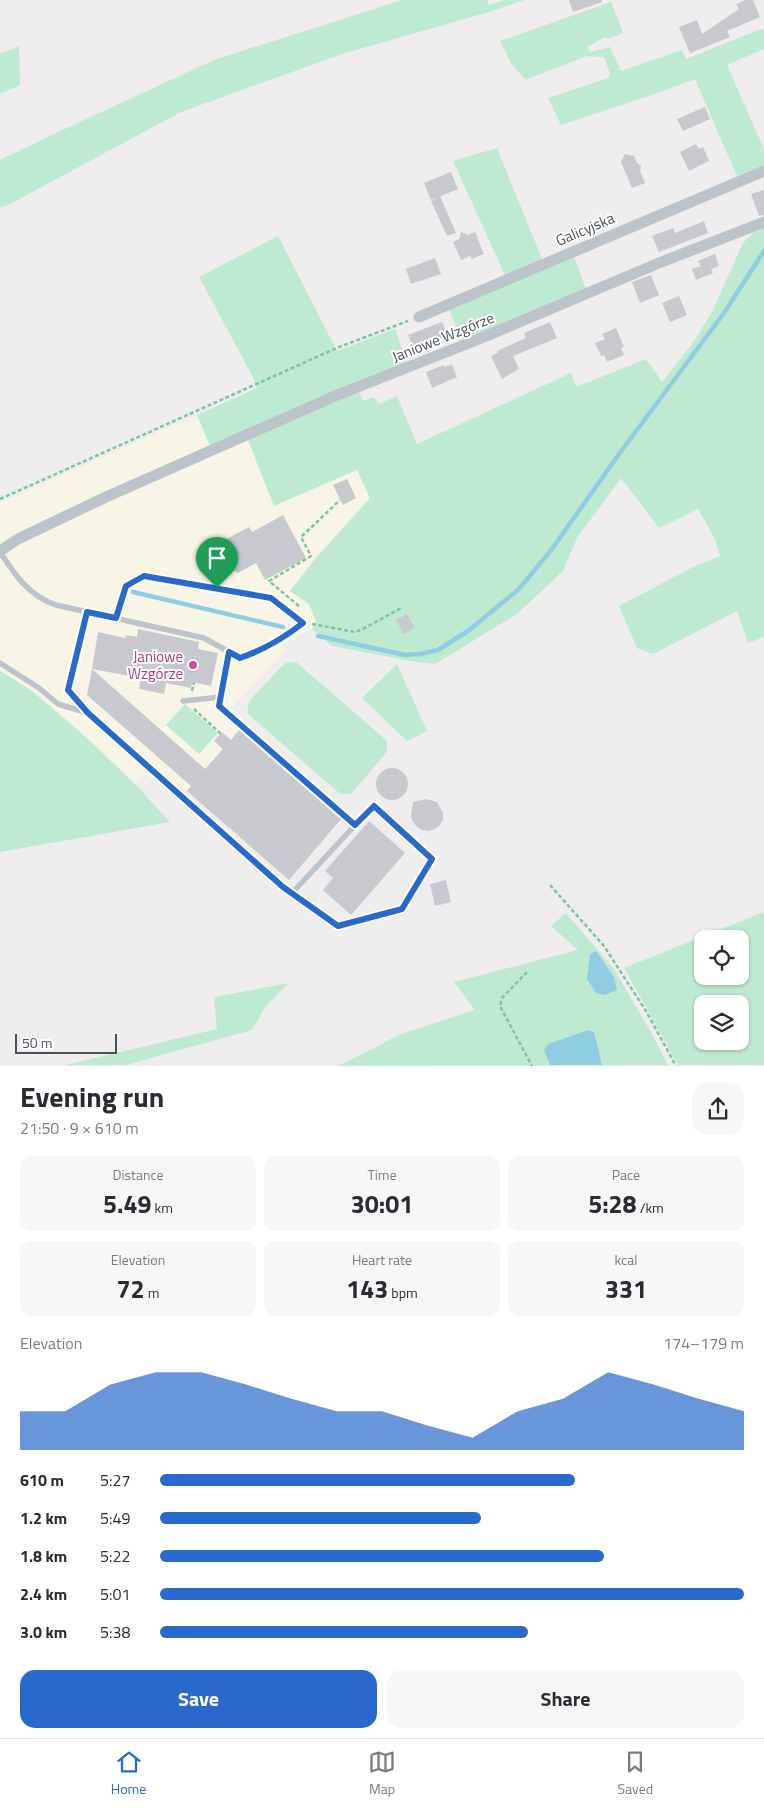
<!DOCTYPE html>
<html lang="en">
<head>
<meta charset="utf-8">
<style>
  body { margin:0; font-family:"Titillium Web",sans-serif; background:#f7f7f7; color:#2b2b33; height:100vh; display:flex; flex-direction:column; font-size:19px; white-space:nowrap }
  * { box-sizing:border-box; margin:0 }
  p { font-size:16px; color:#7c7c81 }
  .icon { flex:none; width:28px; height:28px; fill:none; stroke:currentColor; stroke-width:2; stroke-linecap:round; stroke-linejoin:round }
  .map { position:relative; height:1066px; overflow:hidden }
  .panel { display:flex; flex-direction:column; background:#fff; flex:1 }
  .panel>* { flex:none }
  .controls { position:absolute; left:694px; top:930px; display:grid; gap:10px }
  .controls a { display:grid; place-items:center; width:55px; height:55px; border-radius:10px; background:#fff; box-shadow:0 1px 4px #0004; font-size:25px }
  .scale { position:absolute; left:15px; bottom:12px; width:102px; box-sizing:border-box; padding-left:5px; border:2px solid #474f58; border-top:0; font-size:14px; line-height:18px; white-space:nowrap; color:#474f58; -webkit-text-stroke:4px #fff; paint-order:stroke }
  .pin { position:absolute; display:grid; place-items:center; width:42px; height:42px; color:#fff; margin:-51px -21px; border-radius:50% 50% 50% 0; rotate:-45deg; box-shadow:0 0 5px #0007 }
  .pin .icon { rotate:45deg }
  .round { display:grid; place-items:center; flex:none; width:52px; height:52px; border-radius:15px; background:#f7f7f7 }
  .head { display:flex; align-items:center; justify-content:space-between; height:85px; padding:0 20px }
  h1 { font-size:28px; font-weight:700; line-height:38px }
  .metrics { display:grid; grid-template-columns:repeat(3,1fr); gap:8px; height:85px; padding:5px 20px }
  .metrics div { display:grid; align-content:center; border-radius:12px; background:#f7f7f7; text-align:center }
  .metrics b { font-size:25px; font-weight:700 }
  .metrics small { font-size:14px; font-weight:400 }
  .metrics p { font-size:14px }
  .chart { height:140px; padding:10px 20px }
  .chart p { display:flex; justify-content:space-between }
  .chart svg { width:100%; height:90px; margin-top:5px; fill:#2a69cc; opacity:.7 }
  .cta { display:flex; gap:10px; margin-top:auto; padding:10px 20px }
  .cta a { flex:1; height:58px; border-radius:15px; background:#2a69cc; color:#fff; font-size:20px; font-weight:700; line-height:58px; text-align:center }
  .cta a+a { background:#f7f7f7; color:#2b2b33 }
  ul { padding:0 20px; list-style:none; font-size:16px }
  li { display:grid; grid-template-columns:80px 60px 1fr; align-items:center; height:38px }
  li i { height:12px; border-radius:6px; background:#2a69cc }
  .dock { display:flex; justify-content:space-around; align-items:center; height:70px; border-top:1px solid #e1e1e2; background:#fff; font-size:14px; color:#7c7c81 }
  .dock a { display:grid; justify-items:center; gap:2px }
  .dock .current { color:#2a69cc }
  .map>svg:first-child { display:block }
</style>
</head>
<body>
<div class="map">
<svg width="764" height="1066" viewBox="0 0 764 1066">
  <rect width="100%" height="100%" fill="#efeded"/>
  <!-- commercial -->
  <path fill="#f9f5e6" d="M197,415l17,38 34,-13 109,30 13,28 -55,61 -25,33 19,12 7,17 -4,8 -18,8 -12,8 4,4 -55,59 15,14 -15,18 -9,-7 -8,8 9,8 -36,42 -12,5 -30,-22 -10,10 -48,-46 -56,-48 -31,-19v-168z"/>
  <!-- green -->
  <path fill="#beead1" fill-rule="evenodd" d="M402,0h85l2,5 15,-5h20l-35,12 -147,42 -161,58 -169,91 -12,5v-48l69,-33 145,-67z
    M611,2l12,31 -15,6 -3,-2 -18,10 3,5 20,-5 11,24 61,-21 4,9 78,-31v21l-37,16 37,84v17l-27,10 -42,-97 -40,15 -94,31 -13,-27 60,-20 2,-4 -6,-17 -17,-1 -62,24 -14,-17 -11,-22z
    M19,46l1,39 -20,9v-40z
    M497,148l45,111 -37,16 -52,-114z
    M764,228v409l-16,6 -11,-32 -84,43 -16,-6 -18,-42 72,-38 29,-12 -5,-17 -17,-30 -39,19 -38,-50 -44,60 -14,33 -46,43 -82,50 -25,-3 -78,-15 -20,-17 4,-8 -7,-17 -19,-13 25,-32 55,-61 -13,-28 -83,36 -26,-66 59,-29 52,-19 4,9 11,-4 5,7 18,-8 20,48 154,-71 5,14 70,-28 16,23 28,-35 21,-33 32,-71 10,-10z
    M278,236l59,115 58,-22 12,34 -197,83 -13,-31 60,-27 -4,-11 -54,-100z
    M573,255l13,34 -123,52 -15,-33z
    M296,662l91,79v9l-2,4 -34,40h-10l-4,-3 -89,-77v-10l2,-4 32,-34 4,-3z
    M397,664l30,67 -20,10 -45,-43z
    M0,671l31,19 56,48 48,46 35,38 -170,30z
    M185,704l33,29 -19,21 -33,-29z
    M764,912v153h-86l-54,-97zM702,939h38v37h-38zM702,1004h38v37h-38z
    M566,913l48,56 38,65 16,31 -330,1 63,-32 74,-24 -21,-28 124,-32 -27,-24z
    M289,983l-23,23 -14,24 -126,35h-60l151,-36 -3,-32z"/>
  <!-- water -->
  <path fill="#8fcde2" d="M596,951l18,26 3,13 -12,5 -9,-2 -9,-14 3,-25z
    M588,1030l6,2 8,33h-52l-6,-15 4,-6z"/>
  <g fill="none" stroke-linecap="round" stroke-linejoin="round">
    <!-- stream -->
    <path stroke="#8fcde2" stroke-width="4.5" d="M133,592l150,35
      M318,636l87,19 16,-1 17,-4 30,-19 51,-42 33,-40 67,-95 105,-141 40,-62"/>
  </g>
  <!-- building -->
  <path fill="#c7c9cf" d="M569,0h33v2l-29,10z
    M746,0h7l7,17 -33,14 3,6 -40,16 -11,-26 18,-7 5,14 37,-25 -3,-5z
    M705,107l5,12 -27,12 -6,-12z
    M696,144l3,5 4,-2 6,14 -20,10 -9,-19z
    M625,154l9,2 3,7 4,3 -1,5 5,12 -13,5 -11,-26z
    M451,172l7,17 -27,11 -7,-17z
    M764,190v25l-5,1 -8,-22z
    M440,196l16,37 -9,3 -16,-35z
    M704,221l4,12 -49,19 -7,-16 21,-8 2,5z
    M461,232l7,3 7,-3 9,22 -12,5 -2,-3 -9,4 -8,-18 6,-3z
    M715,254l4,12 -8,3 2,4 -17,7 -4,-11 9,-3 -3,-5z
    M435,258l6,16 -30,10 -5,-15z
    M651,275l8,20 -19,8 -8,-21z
    M679,296l8,19 -17,7 -8,-19z
    M442,322l6,13 -34,14 -6,-14z
    M550,322l7,16 -44,18 6,13 -17,10 -11,-23 7,-3 -1,-2 29,-13 -2,-5z
    M616,328l8,19 -3,1 3,7 -17,7 -3,-7 -3,1 -6,-13 10,-4 -3,-5z
    M452,364l5,13 -25,11 -6,-16 18,-7 1,2z
    M347,479l9,19 -13,7 -10,-20z
    M283,515l23,43 -41,22 -9,-17 -18,10 -11,-7v-15l-9,5 -5,-10 36,-19 3,5z
    M407,614l8,14 -11,6 -8,-14z
    M138,629l61,13 -1,7 20,4 -7,33 -19,-4 -1,6 -25,-5 -2,11 -25,-5 2,-11 -49,-9 6,-37 27,6 1,-3 11,2z
    M92,669l113,100 18,-20 -9,-8 8,-9 9,8 8,-10 102,89 -52,61 -102,-89 4,-5 -104,-91z
    M376 784a16 16 0 1 1 32 0a16 16 0 1 1-32 0Z
    M426,799l11,3 6,11v6l-3,6 -5,4 -7,2 -6,-1 -5,-3 -4,-5 -2,-6 2,-14z
    M369,821l36,32 -54,62 -28,-25 10,-12 -8,-7z
    M446,880l5,22 -16,4 -5,-22z"/>
  <g fill="none" stroke-linecap="round" stroke-linejoin="round">
    <!-- path -->
    <path stroke="#7ac4a3" stroke-width="2.5" stroke-dasharray="4 2.5" stroke-linecap="butt" d="M0,499l339,-152 69,-26
      M299,606l-30,-25 42,-25 -10,-19 39,-37
      M118,610l8,-24 17,-10 64,10
      M312,624l43,8 8,-3 40,-22
      M192,691l2,-9
      M194,709l27,25
      M550,885l54,61 42,65 30,55
      M527,972l-25,26 -2,8 32,60"/>
    <!-- service -->
    <path stroke="#bcc3cb" stroke-width="5.5" d="M0,552c15,23 29,44 56,53l148,33 36,20c23,-8 44,-20 63,-35l-32,-25 -54,-10 -11,-22 3,-8
      M87,612l-19,78 20,23 195,174 55,39 64,-17 30,-50 -59,-53 -81,87
      M229,652l-10,54 136,119
      M0,663l39,25 19,16 30,9
      M183,701l38,-4"/>
    <!-- minor -->
    <path stroke="#bcc3cb" stroke-width="11" d="M419,317l345,-146
      M0,551l18,-12 88,-42 229,-101 144,-57 180,-76 105,-41"/>
  </g>
  <g fill="none" stroke-linecap="round" stroke-linejoin="round">
    <!-- route casing -->
    <g stroke="#fff" stroke-width="10">
      <path id="route" d="M144,576l127,22 32,25c-19,15 -40,27 -63,35l-11,-6 -10,54 136,119 19,-19 58,53 -30,50 -64,17 -55,-39 -195,-174 -20,-23 19,-78 29,6 10,-32z"/>
    </g>
    <!-- route -->
    <use href="#route" stroke="#2a69cc" stroke-width="6"/>
  </g>
  <!-- markers -->
  <circle fill="#d1479c" stroke="#fff" stroke-width="2" cx="193" cy="665" r="5"/>
  <g text-anchor="middle" dominant-baseline="central" stroke-width="4" stroke-linejoin="round" paint-order="stroke">
    <!-- street labels -->
    <g font-size="15" fill="#474f58" stroke="#fff">
      <text transform="translate(585 229) rotate(-23)">Galicyjska</text>
      <text transform="translate(443 337) rotate(-22)">Janiowe Wzgórze</text>
    </g>
    <!-- hotel labels -->
    <g font-size="15" fill="#b23c85" stroke="#fff" text-anchor="end">
      <text x="183" y="656">Janiowe<tspan x="183" dy="17">Wzgórze</tspan></text>
    </g>
  </g>
</svg>
<div class="controls">
<a><svg class="icon" aria-label="locate" viewBox="0 0 24 24"><circle cx="12" cy="12" r="6"/><path d="M12 2v4M12 18v4M2 12h4M18 12h4"/></svg></a>
<a><svg class="icon" aria-label="layers" viewBox="0 0 24 24"><path d="M12 4l9 5-9 5-9-5zM3 14l9 5 9-5"/></svg></a>
</div>
<div class="scale">50 m</div>
<div class="pin" style="left:217px;top:588px;background:#1e9e55"><svg class="icon" aria-label="arrive" viewBox="0 0 24 24"><path d="M6 21V4h12l-3 4 3 4H6"/></svg></div>
</div>
<section class="panel">
<div class="head"><div><h1>Evening run</h1><p>21:50 · 9 × 610 m</p></div><a class="round"><svg class="icon" aria-label="share" viewBox="0 0 24 24"><path d="M12 15V3M7 8l5-5 5 5M5 13v7h14v-7"/></svg></a></div>
<div class="metrics">
<div><p>Distance</p><b>5.49<small> km</small></b></div>
<div><p>Time</p><b>30:01</b></div>
<div><p>Pace</p><b>5:28<small> /km</small></b></div>
</div>
<div class="metrics">
<div><p>Elevation</p><b>72<small> m</small></b></div>
<div><p>Heart rate</p><b>143<small> bpm</small></b></div>
<div><p>kcal</p><b>331</b></div>
</div>
<div class="chart"><p><span>Elevation</span>174–179 m</p>
<svg viewBox="0 0 160 44" preserveAspectRatio="none"><path d="M0 44V25L10 25L20 12L30 6L40 6L50 12L60 19L70 25L80 25L90 32L100 38L110 25L120 19L130 6L140 12L150 19L160 25V44z"/></svg>
</div>
<ul>
<li><b>610 m</b>5:27<i style="width:71%"></i></li>
<li><b>1.2 km</b>5:49<i style="width:55%"></i></li>
<li><b>1.8 km</b>5:22<i style="width:76%"></i></li>
<li><b>2.4 km</b>5:01<i style="width:100%"></i></li>
<li><b>3.0 km</b>5:38<i style="width:63%"></i></li>
</ul>
<div class="cta"><a>Save</a><a>Share</a></div>
</section>
<nav class="dock">
<a class="current"><svg class="icon" aria-label="home" viewBox="0 0 24 24"><path d="M3 11l9-7 9 7M6 9v11h12V9"/></svg>Home</a>
<a><svg class="icon" aria-label="map" viewBox="0 0 24 24"><path d="M3 6l6-2 6 2 6-2v14l-6 2-6-2-6 2zM9 4v14M15 6v14"/></svg>Map</a>
<a><svg class="icon" aria-label="saved" viewBox="0 0 24 24"><path d="M7 4h10v16l-5-4-5 4z"/></svg>Saved</a>
</nav>
</body>
</html>
